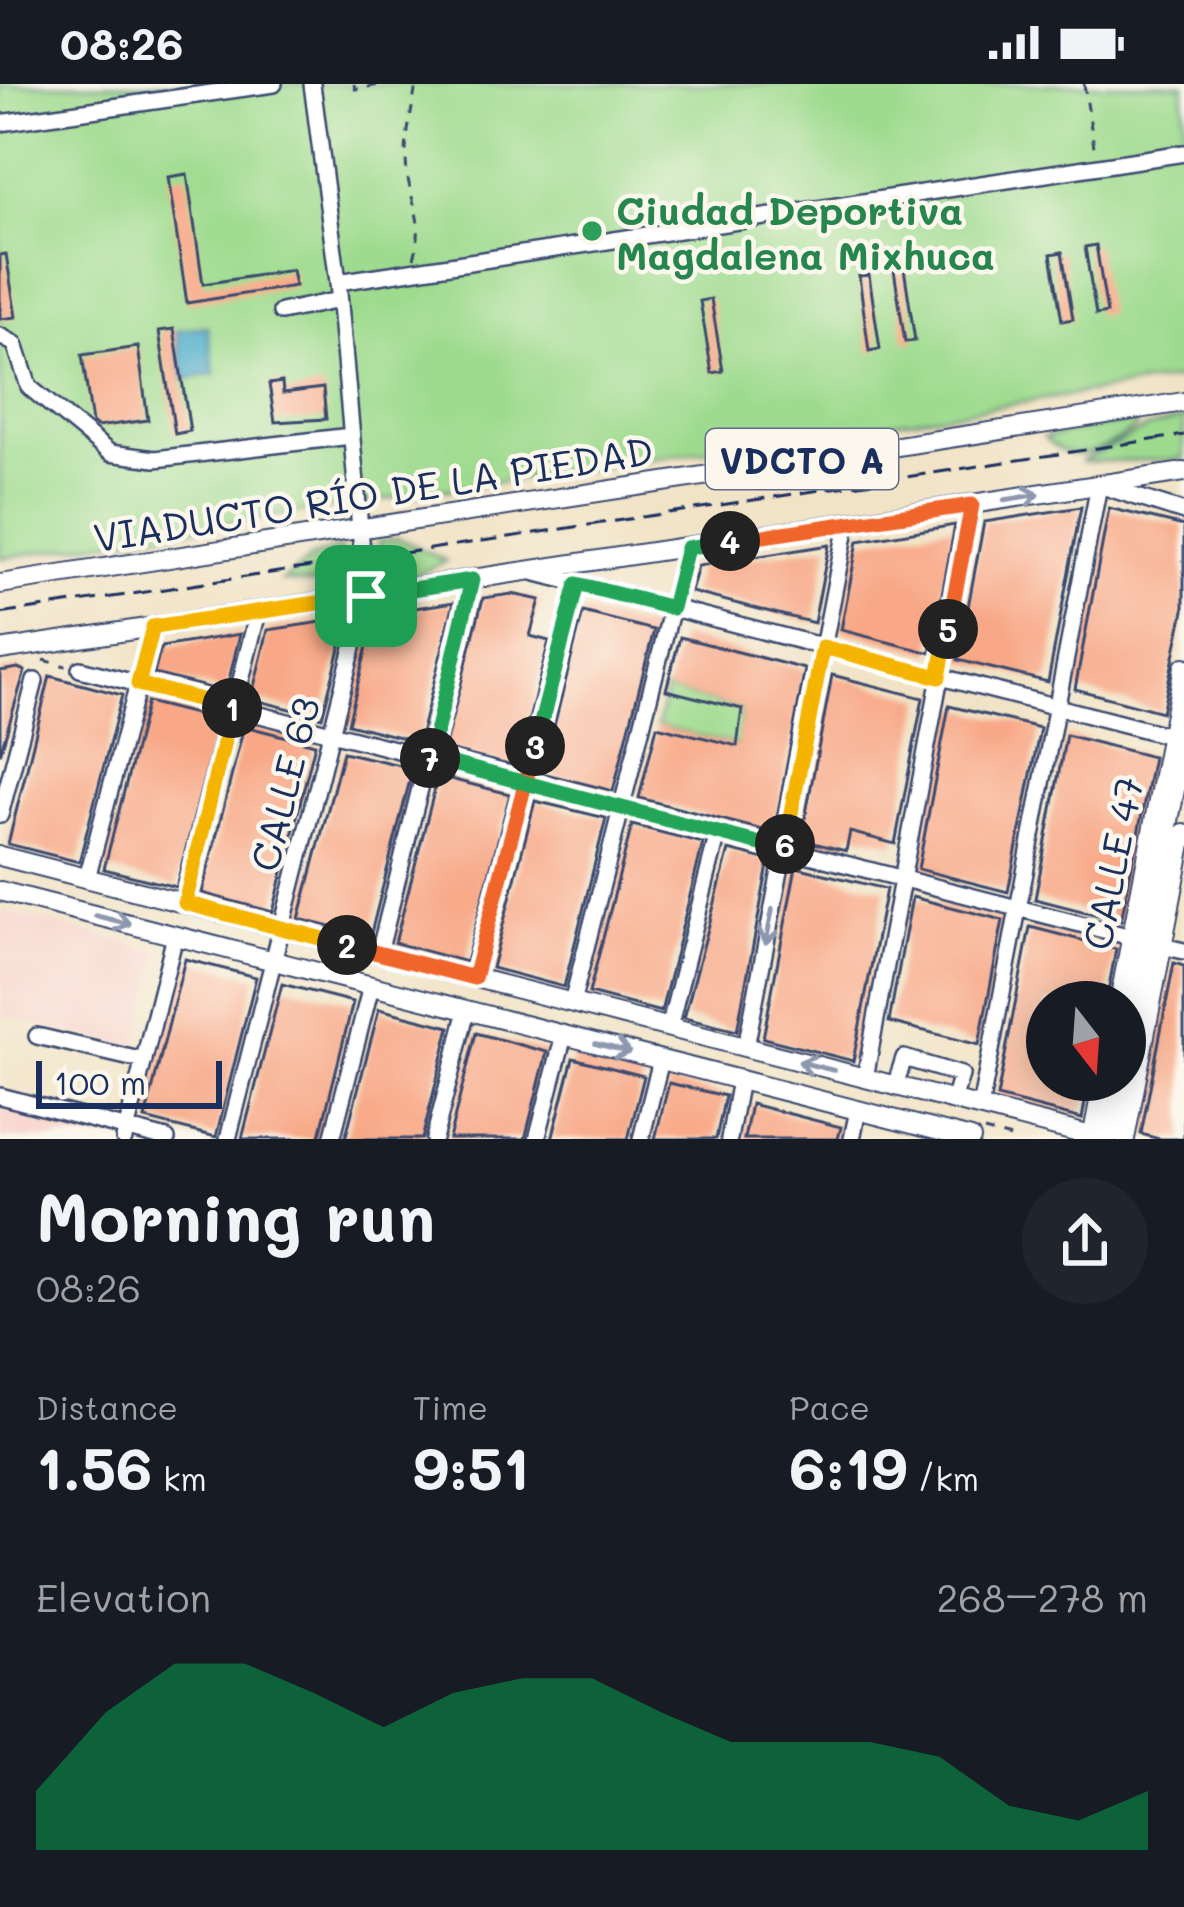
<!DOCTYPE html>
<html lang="en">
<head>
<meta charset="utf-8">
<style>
  body { margin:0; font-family:Mali,sans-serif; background:#20242c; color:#f1f3f6; height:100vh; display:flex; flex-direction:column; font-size:45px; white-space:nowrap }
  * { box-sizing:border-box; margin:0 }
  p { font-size:39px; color:#9ea1a6 }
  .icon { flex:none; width:66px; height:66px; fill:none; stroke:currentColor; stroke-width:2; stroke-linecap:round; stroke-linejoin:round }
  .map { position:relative; height:1055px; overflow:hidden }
  .drawer { display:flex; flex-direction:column; background:#171b24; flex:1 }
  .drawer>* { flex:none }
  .needle { width:78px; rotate:163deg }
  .buttons { position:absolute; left:1026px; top:897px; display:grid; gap:24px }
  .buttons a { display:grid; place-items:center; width:120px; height:120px; border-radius:50%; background:#171b24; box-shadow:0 6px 30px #0003; font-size:60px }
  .scale { position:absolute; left:36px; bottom:30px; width:186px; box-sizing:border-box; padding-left:12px; border:6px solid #1b2f5e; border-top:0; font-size:33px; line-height:42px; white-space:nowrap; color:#1b2f5e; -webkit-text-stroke:9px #fbf7ec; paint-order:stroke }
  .pin { position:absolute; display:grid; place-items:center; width:102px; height:102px; color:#fff; margin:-51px; border-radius:24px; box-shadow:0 6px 18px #0006 }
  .km { position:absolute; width:60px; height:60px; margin:-30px; border-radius:50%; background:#222; color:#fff; font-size:33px; line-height:60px; text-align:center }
  .round { display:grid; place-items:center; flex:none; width:126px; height:126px; border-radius:63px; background:#20242c }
  .headline { display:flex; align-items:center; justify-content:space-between; height:204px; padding:0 36px }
  h1 { font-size:66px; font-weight:800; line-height:90px }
  .figures { display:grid; grid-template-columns:repeat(3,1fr); gap:18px; height:204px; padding:12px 36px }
  .figures div { display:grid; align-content:center }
  .figures b { font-size:60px; font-weight:800 }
  .figures small { font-size:33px; font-weight:400 }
  .figures p { font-size:33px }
  .chart { height:336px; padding:24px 36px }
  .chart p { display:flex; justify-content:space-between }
  .chart svg { width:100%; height:216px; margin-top:12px; fill:#0b8043; opacity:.7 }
  .status { display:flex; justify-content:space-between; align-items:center; height:84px; padding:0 60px; background:#171b24; direction:ltr }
  .status svg { height:33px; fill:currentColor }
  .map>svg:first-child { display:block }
</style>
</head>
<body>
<div class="status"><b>08:26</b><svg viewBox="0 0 49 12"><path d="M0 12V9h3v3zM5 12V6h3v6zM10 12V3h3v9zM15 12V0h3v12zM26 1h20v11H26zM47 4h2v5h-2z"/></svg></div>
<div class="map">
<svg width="1184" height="1055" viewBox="0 0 1184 1055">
  <rect width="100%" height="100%" fill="#fbf7ec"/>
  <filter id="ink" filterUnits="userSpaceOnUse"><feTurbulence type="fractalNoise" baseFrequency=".00833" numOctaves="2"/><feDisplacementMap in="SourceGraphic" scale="24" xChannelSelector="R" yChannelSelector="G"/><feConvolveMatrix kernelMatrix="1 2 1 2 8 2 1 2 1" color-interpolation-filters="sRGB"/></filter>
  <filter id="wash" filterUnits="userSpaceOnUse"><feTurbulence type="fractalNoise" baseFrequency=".004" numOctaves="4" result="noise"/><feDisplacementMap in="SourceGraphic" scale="48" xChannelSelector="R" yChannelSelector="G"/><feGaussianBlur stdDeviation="2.7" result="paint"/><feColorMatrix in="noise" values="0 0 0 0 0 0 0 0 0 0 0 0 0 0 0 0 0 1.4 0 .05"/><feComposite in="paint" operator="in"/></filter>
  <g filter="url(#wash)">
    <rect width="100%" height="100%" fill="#f1e3c6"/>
    <!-- built -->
    <path fill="#f7d0cb" d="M0,826l160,42 -25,98 -135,-35z
      M0,1020l113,30 -1,5h-112z"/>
    <!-- green -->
    <path fill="#9fdb8f" stroke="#5d8576" stroke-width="3" d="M0,0h1184v294l-1184,180z
      M1184,334v41l-104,3 67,-34z
      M1136,337v7c-33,21 -62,42 -92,9z
      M398,454l48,23 -32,15 -30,4 -5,-39z
      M340,464l5,38 -63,-5 31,-24z
      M666,606l76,19 -4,37 -81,-20z"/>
    <!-- water -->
    <path fill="#4caccb" stroke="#346e94" stroke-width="3" d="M207,242l8,48 -31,5 -8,-48z"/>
    <g id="blocks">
      <!-- building -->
      <path fill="#f8a887" d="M187,90l16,110 89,-14 3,16 -108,17 -19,-126z
        M1096,161l11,68 -11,2 -11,-68z
        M1062,168l11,67 -11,2 -11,-67z
        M6,170l10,63 -16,2v-64z
        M904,184l11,73 -10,1 -11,-72z
        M869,191l11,74 -11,2 -10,-75z
        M711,215l12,72 -11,2 -12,-72z
        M174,245l16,102 -15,3 -16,-103z
        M138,263l10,73 -51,7 -5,-4 -10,-68z
        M282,298l1,11 40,-5 3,31 -51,3 -6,-38z
        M1081,423l-33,175 -90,-22 26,-138z
        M1109,424l75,18v84l-22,102 -87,-23z
        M955,441l-24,128 -90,-23 17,-89z
        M829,461l-15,78 -123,-31 7,-26z
        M512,510l28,6 -10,36 19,5 -32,126 -73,-18 39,-151z
        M454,518l-35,140 -71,-18 27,-110z
        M583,528l71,18 -41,161 -71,-18z
        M348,534l-26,99 -71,-18 17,-69z
        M240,550l-14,58 -72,-18 7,-27z
        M680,553l125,32 -31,164 -135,-35 18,-72 80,20 5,-37 -76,-19z
        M18,584l7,3 -25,83v-83z
        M832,591l91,23 -28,146 -45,-12 -4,19 -45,-11z
        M50,592l72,19 -43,167 -71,-18z
        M147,618l72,18 -43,167 -72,-18z
        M949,622l91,22 -32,164 -90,-23z
        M244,642l71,18 -42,168 -71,-19z
        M1066,651l87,22 -32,164 -86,-22z
        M343,668l70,16 -43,169 -71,-18z
        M438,692l72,18 -44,168 -71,-19z
        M535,717l71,17 -42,169 -72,-19z
        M632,741l71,18 -42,169 -72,-19z
        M729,766l40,10 -32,171 -53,-13z
        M796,783l90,22 -33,172 -90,-23z
        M912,813l91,23 -24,125 -90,-23z
        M1030,843l86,22 -10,53h-59v78h42l-7,39 -85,-22z
        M185,875l71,18 -40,160 -71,-18z
        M1174,879l10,3v173h-25l-18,-5z
        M282,900l71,18 -34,137h-77z
        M379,925l71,18 -28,112h-77z
        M476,949l71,19 -22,87h-76z
        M573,974l71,18 -16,63h-76z
        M669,999l56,13 -9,43h-61z
        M751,1020l90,23 -3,12h-94z"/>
    </g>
  </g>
  <g filter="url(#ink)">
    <use href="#blocks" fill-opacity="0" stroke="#3b4a6e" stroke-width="3"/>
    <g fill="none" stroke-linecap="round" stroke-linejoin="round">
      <!-- minor casing -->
      <g stroke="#3b4a6e" stroke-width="20">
        <path id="minor" d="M0,39l274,-39
          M338,198l846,-129
          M281,228l58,-12
          M0,252l15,8 14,43 81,66 45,6 196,-23
          M533,488l645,166
          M80,585l1051,268
          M0,731l35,-134
          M87,794l66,-251
          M185,819l73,-291
          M1162,862l22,5
          M379,869l93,-373
          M474,894l103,-394
          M572,919l115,-455
          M669,944l49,-195
          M37,952l107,25
          M746,963l101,-523
          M865,994l107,-573
          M895,1002l9,-28 57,17 -8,26
          M0,1012l167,43
          M980,1024l119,-623 85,27
          M124,1055l51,-203
          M228,1055l138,-543 -28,-314 -26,-198
          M332,1055l39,-153
          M434,1055l33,-129
          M537,1055l27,-104
          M641,1055l20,-79
          M729,1055l11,-59
          M852,1055l6,-29"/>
      </g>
      <!-- major casing -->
      <g stroke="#3b4a6e" stroke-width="22">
        <path id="major" d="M0,500l1184,-182
          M0,566l1184,-178
          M0,772l1103,283
          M0,807l971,248
          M1119,918l65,-335
          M1125,961l59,-301
          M1092,1055l11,-59
          M1107,1055l11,-59
          M1125,1055l59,-306"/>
      </g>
      <!-- path -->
      <path stroke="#3b4a6e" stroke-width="3" stroke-dasharray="9 9" stroke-linecap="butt" d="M354,0l1,5 32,-5
        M1084,0l11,69
        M414,174c11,-38 -2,-49 -7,-86 -4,-30 5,-58 9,-88
        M44,576l22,6
        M984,1047l31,8"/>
      <!-- minor -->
      <use href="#minor" stroke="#fff" stroke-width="15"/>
      <!-- major -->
      <use href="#major" stroke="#fff" stroke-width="18"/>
      <!-- rail -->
      <path stroke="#1b2f5e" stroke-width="3" stroke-dasharray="18 9" stroke-linecap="butt" d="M0,530l1184,-179"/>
    </g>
    <!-- one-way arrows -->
    <defs><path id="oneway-shaft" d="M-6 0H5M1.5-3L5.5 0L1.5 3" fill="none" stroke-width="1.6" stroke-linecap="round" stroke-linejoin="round" transform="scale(3)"/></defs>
    <g stroke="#8d97ae">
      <use href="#oneway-shaft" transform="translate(1022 413) rotate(-9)"/>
      <use href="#oneway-shaft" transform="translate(113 836) rotate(14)"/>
      <use href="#oneway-shaft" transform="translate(769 843) rotate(101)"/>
      <use href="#oneway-shaft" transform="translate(613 964) rotate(14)"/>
      <use href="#oneway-shaft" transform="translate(816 982) rotate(-166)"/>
    </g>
  </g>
  <g fill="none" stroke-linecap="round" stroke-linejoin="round" filter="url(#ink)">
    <!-- split-1 casing -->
    <g stroke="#fff" stroke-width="24">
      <path id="split-1" d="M232,624l-94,-24 15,-57 213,-31"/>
    </g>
    <!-- split-2 casing -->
    <g stroke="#fff" stroke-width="24">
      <path id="split-2" d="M232,624l-47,195 162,42"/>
    </g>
    <!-- split-3 casing -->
    <g stroke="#fff" stroke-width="24">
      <path id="split-3" d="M347,861l127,33 61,-232"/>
    </g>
    <!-- split-4 casing -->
    <g stroke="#fff" stroke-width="24">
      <path id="split-4" d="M535,662l42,-162 95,24 15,-60 43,-7"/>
    </g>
    <!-- split-5 casing -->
    <g stroke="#fff" stroke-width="24">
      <path id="split-5" d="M730,457l242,-36 -24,124"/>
    </g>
    <!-- split-6 casing -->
    <g stroke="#fff" stroke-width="24">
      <path id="split-6" d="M785,760l38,-197 116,30 9,-48"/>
    </g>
    <!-- split-7 casing -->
    <g stroke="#fff" stroke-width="24">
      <path id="split-7" d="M430,674l354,92 1,-6"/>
    </g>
    <!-- split-8 casing -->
    <g stroke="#fff" stroke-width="24">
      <path id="split-8" d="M366,512l106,-16 -42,178"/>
    </g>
    <!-- split-1 -->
    <use href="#split-1" stroke="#f5b400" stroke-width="15"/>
    <!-- split-2 -->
    <use href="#split-2" stroke="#f5b400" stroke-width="15"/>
    <!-- split-3 -->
    <use href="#split-3" stroke="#f0652b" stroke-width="15"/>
    <!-- split-4 -->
    <use href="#split-4" stroke="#22a559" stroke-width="15"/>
    <!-- split-5 -->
    <use href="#split-5" stroke="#f0652b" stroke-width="15"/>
    <!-- split-6 -->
    <use href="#split-6" stroke="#f5b400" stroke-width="15"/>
    <!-- split-7 -->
    <use href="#split-7" stroke="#22a559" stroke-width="15"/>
    <!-- split-8 -->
    <use href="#split-8" stroke="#22a559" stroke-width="15"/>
  </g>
  <!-- markers -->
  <circle fill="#2e9e5b" stroke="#fbf7ec" stroke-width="4.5" cx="592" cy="147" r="12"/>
  <g text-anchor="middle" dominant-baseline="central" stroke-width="9" stroke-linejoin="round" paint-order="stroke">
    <!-- shield labels -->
    <rect fill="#fbf7ec" stroke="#5e6b89" stroke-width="3" x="706" y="345" width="192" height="60" rx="9"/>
    <g font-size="36" font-weight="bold" fill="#1b2f5e">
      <text x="802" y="375">VDCTO A</text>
    </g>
    <!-- leisure labels -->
    <g font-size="39" font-weight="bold" fill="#27864d" stroke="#fbf7ec" text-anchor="start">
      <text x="616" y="125">Ciudad Deportiva<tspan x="616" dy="45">Magdalena Mixhuca</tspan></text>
    </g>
    <!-- street labels -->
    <g font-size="39" fill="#1b2f5e" stroke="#fbf7ec">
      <text transform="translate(373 409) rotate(-9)">VIADUCTO RÍO DE LA PIEDAD</text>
      <text transform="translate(284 700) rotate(-76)">CALLE 63</text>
      <text transform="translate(1112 779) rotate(-79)">CALLE 47</text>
    </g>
  </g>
</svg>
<div class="buttons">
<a><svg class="needle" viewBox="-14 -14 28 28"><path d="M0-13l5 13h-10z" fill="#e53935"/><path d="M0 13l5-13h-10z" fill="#9ea1a6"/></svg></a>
</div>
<div class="scale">100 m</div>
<div class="pin" style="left:366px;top:512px;background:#1e9e55"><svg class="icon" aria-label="arrive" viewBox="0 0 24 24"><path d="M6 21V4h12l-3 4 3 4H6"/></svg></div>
<b class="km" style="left:232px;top:624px">1</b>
<b class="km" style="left:347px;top:861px">2</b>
<b class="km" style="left:535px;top:662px">3</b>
<b class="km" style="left:730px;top:457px">4</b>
<b class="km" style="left:948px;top:545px">5</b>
<b class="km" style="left:785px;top:760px">6</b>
<b class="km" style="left:430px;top:674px">7</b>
</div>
<section class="drawer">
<div class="headline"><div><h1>Morning run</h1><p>08:26</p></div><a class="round"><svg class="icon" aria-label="share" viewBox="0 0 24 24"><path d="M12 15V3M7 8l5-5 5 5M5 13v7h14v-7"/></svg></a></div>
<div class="figures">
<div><p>Distance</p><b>1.56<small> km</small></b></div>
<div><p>Time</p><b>9:51</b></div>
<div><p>Pace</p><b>6:19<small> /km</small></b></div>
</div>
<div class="chart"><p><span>Elevation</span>268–278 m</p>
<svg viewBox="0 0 160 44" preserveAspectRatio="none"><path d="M0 44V32L10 16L20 6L30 6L40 12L50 19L60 12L70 9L80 9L90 16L100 22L110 22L120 22L130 25L140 35L150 38L160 32V44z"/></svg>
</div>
</section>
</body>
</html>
